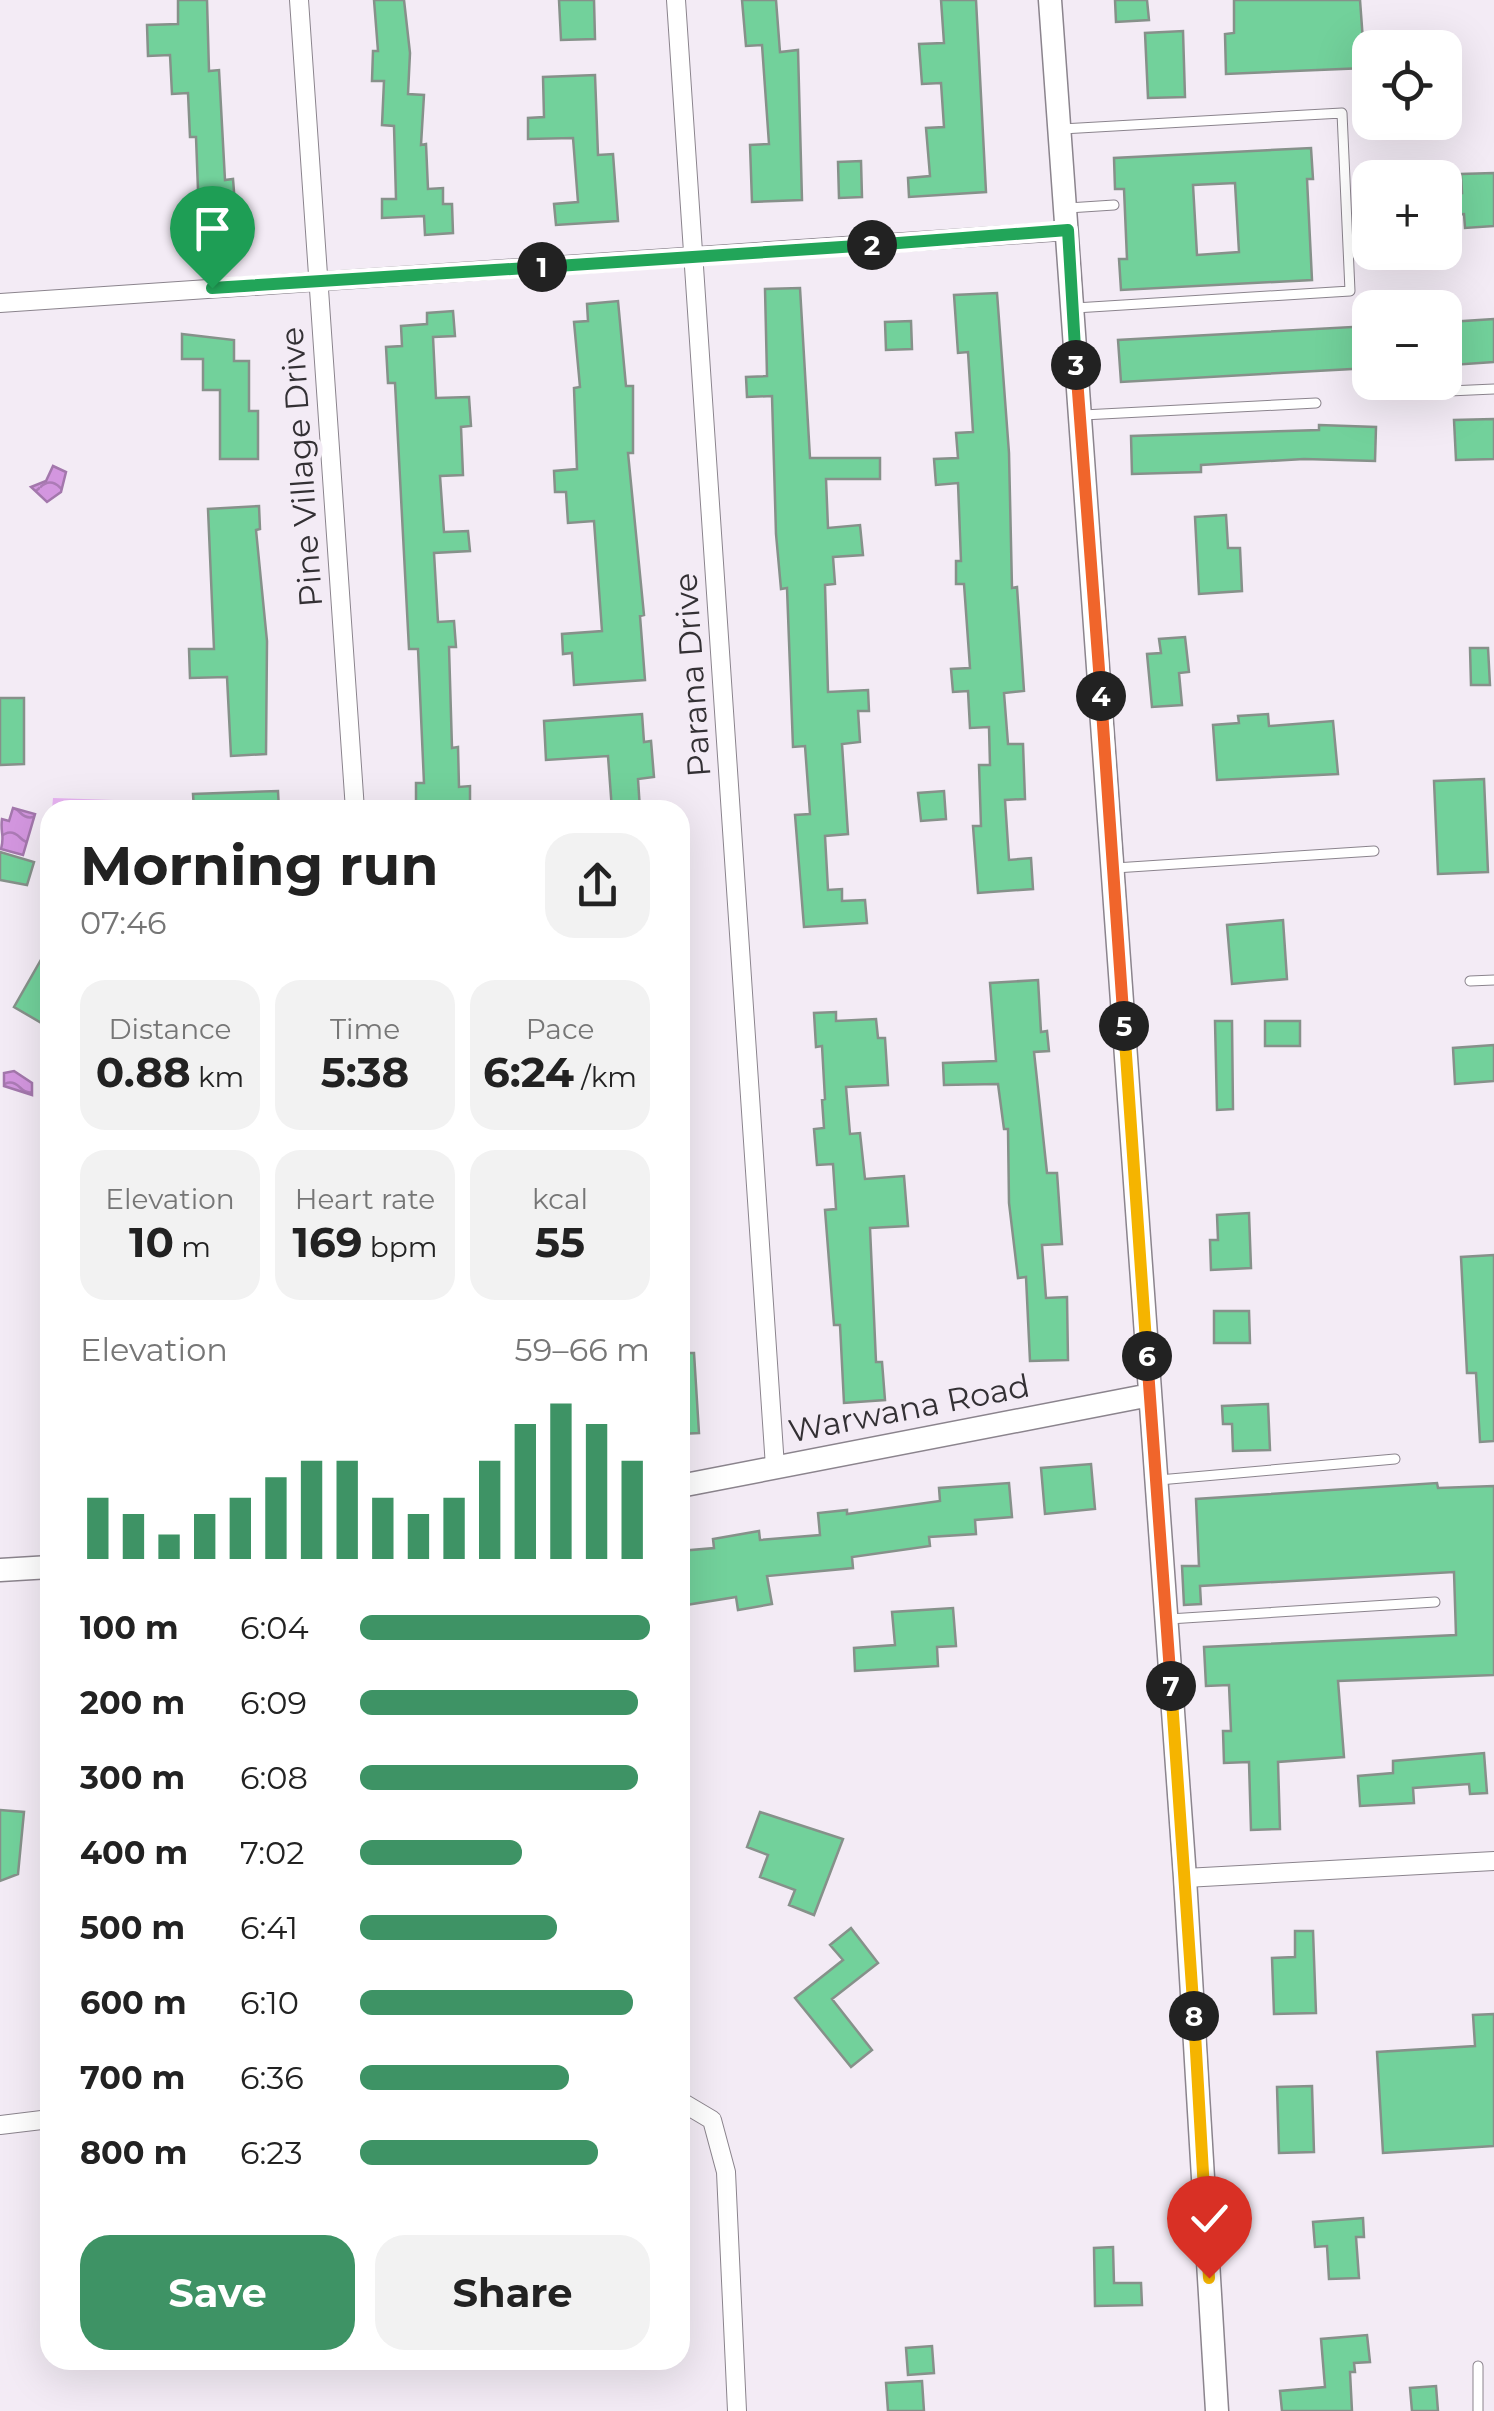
<!DOCTYPE html>
<html lang="en">
<head>
<meta charset="utf-8">
<style>
  body { margin:0; font-family:Montserrat,sans-serif; background:#f2f2f2; color:#222; height:100vh; display:flex; flex-direction:column; font-size:38px; white-space:nowrap }
  * { box-sizing:border-box; margin:0 }
  p { font-size:32px; color:#767676 }
  .icon { flex:none; width:55px; height:55px; fill:none; stroke:currentColor; stroke-width:2; stroke-linecap:round; stroke-linejoin:round }
  .map { position:relative; flex:1; overflow:hidden }
  .panel { position:absolute; left:40px; top:800px; width:650px; height:1570px; display:flex; flex-direction:column; background:#fff; border-radius:30px; box-shadow:0 10px 40px #0002 }
  .panel>* { flex:none }
  .fabs { position:absolute; left:1352px; top:30px; display:grid; gap:20px }
  .fabs a { display:grid; place-items:center; width:110px; height:110px; border-radius:20px; background:#fff; box-shadow:0 10px 40px #0002; font-size:50px }
  .pin { position:absolute; display:grid; place-items:center; width:85px; height:85px; color:#fff; margin:-102px -42px; border-radius:50% 50% 50% 0; rotate:-45deg; box-shadow:0 0 10px #0007 }
  .pin .icon { rotate:45deg }
  .km { position:absolute; width:50px; height:50px; margin:-25px; border-radius:50%; background:#222; color:#fff; font-size:28px; line-height:50px; text-align:center }
  .round { display:grid; place-items:center; flex:none; width:105px; height:105px; border-radius:30px; background:#f2f2f2 }
  .overview { display:flex; align-items:center; justify-content:space-between; height:170px; padding:0 40px }
  h1 { font-size:55px; font-weight:700; line-height:75px }
  .metrics { display:grid; grid-template-columns:repeat(3,1fr); gap:15px; height:170px; padding:10px 40px }
  .metrics div { display:grid; align-content:center; border-radius:25px; background:#f2f2f2; text-align:center }
  .metrics b { font-size:42px; font-weight:700 }
  .metrics small { font-size:28px; font-weight:400 }
  .metrics p { font-size:28px }
  .chart { height:280px; padding:20px 40px }
  .chart p { display:flex; justify-content:space-between }
  .chart svg { width:100%; height:180px; margin-top:10px; stroke:#3e9365; stroke-width:6 }
  .primary-button { display:flex; gap:20px; margin-top:auto; padding:20px 40px }
  .primary-button a { flex:1; height:115px; border-radius:30px; background:#3e9365; color:#fff; font-size:40px; font-weight:700; line-height:115px; text-align:center }
  .primary-button a+a { background:#f2f2f2; color:#222 }
  ul { padding:0 40px; list-style:none; font-size:32px }
  li { display:grid; grid-template-columns:160px 120px 1fr; align-items:center; height:75px }
  li i { height:25px; border-radius:12px; background:#3e9365 }
  .map>svg:first-child { display:block }
</style>
</head>
<body>
<div class="map">
<svg width="1494" height="2411" viewBox="0 0 1494 2411">
  <defs>
    <pattern id="water-waves" width="16" height="10" patternUnits="userSpaceOnUse" patternTransform="scale(2.5)"><rect width="16" height="10" fill="#d396df"/><path d="M0 5q4-4 8 0t8 0" fill="none" stroke="#ac7bb6"/></pattern>
  </defs>
  <rect width="100%" height="100%" fill="#f3ebf5"/>
  <!-- green -->
  <path fill="#e8b3f2" d="M53,798l61,2v10h-62z"/>
  <!-- water -->
  <path fill="url(#water-waves)" stroke="#a377ac" stroke-width="2.5" d="M53,466l13,6 -5,20 -14,10 -16,-15 15,-6z
    M13,808l22,6 -12,41 -22,-6c4,-14 -1,-16 1,-30l7,2z
    M14,1071l18,12v12l-28,-9v-13z"/>
  <!-- building -->
  <path fill="#72d19b" stroke="#86918a" stroke-width="2.5" fill-rule="evenodd" d="M178,0h29l2,71 10,-1 6,110 8,-1 2,25h7l1,21h-8l1,16 -36,2 -4,-106h-6l-2,-44 -16,1 -2,-39 -22,1 -1,-31 31,-1z
    M374,0h30l6,53 -2,41 16,1 -3,50 5,-1 2,45 15,-1v16h9l1,29 -28,2 -1,-19 -42,2v-19h14l-2,-73 -12,-1 2,-44h-12l1,-30h5z
    M559,0h35l1,39 -34,1z
    M742,0h34l4,52 18,-2 4,150 -50,2 -2,-57 19,-1 -7,-99 -16,1z
    M941,0h35l10,192 -77,5 -1,-19 22,-2 -4,-48 18,-1 -3,-44 -19,1 -3,-40 25,-1z
    M1115,0h32l2,20 -33,2z
    M1234,0h126l5,68 -139,6 -1,-40 9,-1z
    M1183,31l2,66 -37,1 -3,-65z
    M595,75l3,80 15,-1 5,67 -62,4 -2,-21 24,-2 -5,-64 -45,1v-21l16,-1 -1,-40z
    M1311,148l2,31h-6l5,101 -191,10 -2,-31h8l-3,-70h-9l-1,-31zM1235,183l4,69 -42,3 -4,-70z
    M861,161l1,36 -23,1 -1,-36z
    M1494,173v53l-29,2 -1,-14 -17,1 -1,-21 16,-1 -1,-19z
    M800,288l10,170h70v21h-54l2,49 32,-3 3,30 -30,2 2,27 -10,1 3,107 40,-2 1,21h-11l2,31 -18,2 6,90 -23,2 3,54 14,-1v12l23,-1 2,23 -63,4 -9,-112 15,-1 -5,-68 -12,1 -6,-159 -6,1 -5,-55 -4,-138 -25,1 -1,-20 21,-1 -2,-87z
    M997,293l12,160 3,135 5,-1 7,104 -20,2 4,51h15l2,55 -20,1 4,60 22,-2 2,31 -55,4 -5,-67h8l-2,-61h11l-1,-38 -19,1 -2,-37 -15,1 -2,-23 19,-1 -6,-84h-8v-23h5l-3,-78 -22,2 -2,-26 24,-1 -2,-25 17,-1 -5,-80 -10,1 -4,-58z
    M618,301l8,85h7v67h-5l16,162 -4,1 5,64 -71,5 -2,-32 -9,1 -1,-20 40,-3 -8,-110 -26,2 -2,-31h-11l-1,-21 23,-2 -3,-81 6,-1 -6,-65 14,-1 -1,-17z
    M453,311l2,25 -22,1 3,61 33,-1 2,29 -10,1 2,48 -23,1 4,56 24,-1 2,20 -36,2 4,69 16,-1 2,26h-7l3,101 6,-1 1,40 11,-1v22l-54,1v-26h8l-6,-134h-9l-14,-266h-7l-2,-36 16,-1 -1,-20 26,-2v-11z
    M1494,319v43l-42,3 -3,-43z
    M911,321l1,28 -26,1 -1,-28z
    M1370,326v42l-249,14 -3,-42z
    M182,334l52,6v21h15v50h9v48h-38v-69h-17v-31h-21z
    M1494,419v40l-38,1 -2,-40z
    M1319,425l57,2 -1,34 -71,-2 -103,6v7l-69,2 -1,-38 188,-6z
    M259,506l1,23 -4,1 11,111 -1,113 -35,2 -4,-79 -37,1 -1,-29h25l-6,-140z
    M1226,515l2,33h12l2,43 -43,3 -4,-77z
    M1185,637l4,35 -10,1 3,32 -30,2 -5,-53 14,-1 -2,-14z
    M1470,648h18l2,37h-19z
    M0,698h24v66l-24,1z
    M642,714l2,28 7,-1 3,36 -16,2 2,31h-28l-4,-54 -62,4 -2,-39z
    M1268,714l1,12 64,-5 5,53 -121,6 -4,-55 26,-2 -1,-7z
    M1484,779l4,93 -50,2 -4,-93z
    M278,791l1,19h-85l-1,-16z
    M944,791l2,28 -25,2 -3,-28z
    M0,852l34,10 -7,23 -27,-5z
    M1283,920l4,59 -55,5 -5,-59z
    M50,944v84l-36,-21z
    M1038,980l3,52 6,-1 2,20 -15,1 13,121h10l5,71 -20,1 4,53 21,-1 1,63 -38,1 -4,-84 -8,1 -9,-75 -1,-74h-4l-6,-45 -54,1 -1,-22 53,-2 -6,-78z
    M836,1012v9l40,-2 2,19h7l3,47 -42,2 4,47 10,-1 5,46 39,-3 4,50 -38,2 6,134h6l3,38 -41,3 -4,-78h-6l-9,-115 11,-1 -3,-45 -16,1 -3,-36 10,-1 -2,-28 3,-1 -3,-53 -6,1 -2,-34z
    M1215,1021h17l1,88 -16,1z
    M1265,1021h35v25h-35z
    M1494,1045v36l-39,3 -2,-36z
    M1249,1213l2,55 -40,2 -1,-30h8l-1,-25z
    M1494,1255v186l-14,1 -4,-69h-9l-6,-116z
    M1214,1311h35l1,32h-36z
    M680,1353h14l5,80 -19,1z
    M1268,1404l2,46 -37,1 -1,-27h-9l-1,-18z
    M1091,1464l4,45 -50,5 -4,-46z
    M1009,1483l3,34 -37,3 1,14 -47,3 1,9 -78,11 1,11 -86,8 5,28 -34,6 -2,-13 -56,9v-55l34,-3 -1,-9 46,-8 1,9 60,-5 -2,-22 29,-3v4l93,-13 -1,-13z
    M1437,1483l1,5 56,-2v189l-156,6 6,76 -66,5 2,67 -29,1 -2,-68 -25,1 -1,-32h8l-2,-46 -23,1 -2,-39 252,-12 -2,-63 -254,14 1,18 -17,1 -2,-39h17l-3,-67z
    M953,1608l3,38 -19,1 1,19 -83,5 -1,-23 41,-3 -3,-33z
    M1484,1753l3,40 -17,1 -1,-10 -56,4 1,15 -54,3 -2,-30 35,-3v-12z
    M0,1810l24,2 -6,62 -18,7z
    M760,1812l83,27 -29,76 -25,-10 6,-15 -35,-13 8,-22 -21,-8z
    M851,1928l27,35 -46,36 40,51 -21,17 -56,-69 48,-38 -13,-15z
    M1295,1931h18l3,82 -42,1 -2,-56 23,-1z
    M1494,2014v132l-111,7 -6,-101 98,-6 -2,-31z
    M1312,2086l2,66 -35,1 -2,-66z
    M1363,2218l1,19h-8l3,41 -30,1 -2,-33 -12,1 -2,-25z
    M1113,2247l1,36h27l1,22 -47,1 -1,-58z
    M1367,2335l3,27 -16,1 1,9h-5l2,39h-70l-2,-20 45,-4 -4,-48z
    M932,2346l2,27 -26,2 -2,-27z
    M922,2381l2,30h-36l-2,-28z
    M1436,2386l2,25h-26l-2,-23z"/>
  <g fill="none" stroke-linecap="round" stroke-linejoin="round">
    <!-- service casing -->
    <g stroke="#8b848d" stroke-width="11">
      <path id="service" d="M1062,129l280,-16 8,178 -275,17
        M1068,208l46,-3
        M1449,391l45,-2
        M1083,415l233,-12
        M1115,868l259,-17
        M1470,981l24,-1
        M1159,1480l236,-21
        M1169,1619l266,-17
        M1478,2366v45"/>
    </g>
    <!-- minor casing -->
    <g stroke="#8b848d" stroke-width="20">
      <path id="minor" d="M299,0l56,810
        M676,0l99,1467
        M0,303l1067,-72
        M1185,1878l309,-17
        M680,2101l32,19 14,52 11,239
        M0,2125l50,-6"/>
    </g>
    <!-- tertiary casing -->
    <g stroke="#8b848d" stroke-width="25">
      <path id="tertiary" d="M1050,0l135,1878 32,533
        M680,1486l470,-91
        M0,1570l50,-3"/>
    </g>
    <!-- service -->
    <use href="#service" stroke="#fff" stroke-width="9"/>
    <!-- minor -->
    <use href="#minor" stroke="#fff" stroke-width="18"/>
    <!-- tertiary -->
    <use href="#tertiary" stroke="#fff" stroke-width="22"/>
  </g>
  <g fill="none" stroke-linecap="round" stroke-linejoin="round">
    <!-- split-1 casing -->
    <g stroke="#fff" stroke-width="20">
      <path id="split-1" d="M212,288l330,-21"/>
    </g>
    <!-- split-2 casing -->
    <g stroke="#fff" stroke-width="20">
      <path id="split-2" d="M542,267l330,-22"/>
    </g>
    <!-- split-3 casing -->
    <g stroke="#fff" stroke-width="20">
      <path id="split-3" d="M872,245l196,-15 8,135"/>
    </g>
    <!-- split-4 casing -->
    <g stroke="#fff" stroke-width="20">
      <path id="split-4" d="M1076,365l25,331"/>
    </g>
    <!-- split-5 casing -->
    <g stroke="#fff" stroke-width="20">
      <path id="split-5" d="M1101,696l23,330"/>
    </g>
    <!-- split-6 casing -->
    <g stroke="#fff" stroke-width="20">
      <path id="split-6" d="M1124,1026l23,330"/>
    </g>
    <!-- split-7 casing -->
    <g stroke="#fff" stroke-width="20">
      <path id="split-7" d="M1147,1356l24,330"/>
    </g>
    <!-- split-8 casing -->
    <g stroke="#fff" stroke-width="20">
      <path id="split-8" d="M1171,1686l23,330"/>
    </g>
    <!-- split-9 casing -->
    <g stroke="#fff" stroke-width="20">
      <path id="split-9" d="M1194,2016l15,262"/>
    </g>
    <!-- split-1 -->
    <use href="#split-1" stroke="#22a559" stroke-width="12"/>
    <!-- split-2 -->
    <use href="#split-2" stroke="#22a559" stroke-width="12"/>
    <!-- split-3 -->
    <use href="#split-3" stroke="#22a559" stroke-width="12"/>
    <!-- split-4 -->
    <use href="#split-4" stroke="#f0652b" stroke-width="12"/>
    <!-- split-5 -->
    <use href="#split-5" stroke="#f0652b" stroke-width="12"/>
    <!-- split-6 -->
    <use href="#split-6" stroke="#f5b400" stroke-width="12"/>
    <!-- split-7 -->
    <use href="#split-7" stroke="#f0652b" stroke-width="12"/>
    <!-- split-8 -->
    <use href="#split-8" stroke="#f5b400" stroke-width="12"/>
    <!-- split-9 -->
    <use href="#split-9" stroke="#f5b400" stroke-width="12"/>
  </g>
  <g text-anchor="middle" dominant-baseline="central" stroke-width="10" stroke-linejoin="round" paint-order="stroke">
    <!-- street labels -->
    <g font-size="32" fill="#333034" stroke="#f3ebf5">
      <text transform="translate(301 467) rotate(-94)">Pine Village Drive</text>
      <text transform="translate(692 675) rotate(-94)">Parana Drive</text>
      <text transform="translate(909 1408) rotate(-11)">Warwana Road</text>
    </g>
  </g>
</svg>
<div class="fabs">
<a><svg class="icon" aria-label="locate" viewBox="0 0 24 24"><circle cx="12" cy="12" r="6"/><path d="M12 2v4M12 18v4M2 12h4M18 12h4"/></svg></a>
<a>+</a>
<a>−</a>
</div>
<div class="pin" style="left:212px;top:288px;background:#1e9e55"><svg class="icon" aria-label="arrive" viewBox="0 0 24 24"><path d="M6 21V4h12l-3 4 3 4H6"/></svg></div>
<div class="pin" style="left:1209px;top:2278px;background:#d93025"><svg class="icon" aria-label="check" viewBox="0 0 24 24"><path d="M5 12l5 5 9-10"/></svg></div>
<b class="km" style="left:542px;top:267px">1</b>
<b class="km" style="left:872px;top:245px">2</b>
<b class="km" style="left:1076px;top:365px">3</b>
<b class="km" style="left:1101px;top:696px">4</b>
<b class="km" style="left:1124px;top:1026px">5</b>
<b class="km" style="left:1147px;top:1356px">6</b>
<b class="km" style="left:1171px;top:1686px">7</b>
<b class="km" style="left:1194px;top:2016px">8</b>
<section class="panel">
<div class="overview"><div><h1>Morning run</h1><p>07:46</p></div><a class="round"><svg class="icon" aria-label="share" viewBox="0 0 24 24"><path d="M12 15V3M7 8l5-5 5 5M5 13v7h14v-7"/></svg></a></div>
<div class="metrics">
<div><p>Distance</p><b>0.88<small> km</small></b></div>
<div><p>Time</p><b>5:38</b></div>
<div><p>Pace</p><b>6:24<small> /km</small></b></div>
</div>
<div class="metrics">
<div><p>Elevation</p><b>10<small> m</small></b></div>
<div><p>Heart rate</p><b>169<small> bpm</small></b></div>
<div><p>kcal</p><b>55</b></div>
</div>
<div class="chart"><p><span>Elevation</span>59–66 m</p>
<svg viewBox="0 0 160 44" preserveAspectRatio="none"><path d="M5 44V29M15 44V33M25 44V38M35 44V33M45 44V29M55 44V24M65 44V20M75 44V20M85 44V29M95 44V33M105 44V29M115 44V20M125 44V11M135 44V6M145 44V11M155 44V20"/></svg>
</div>
<ul>
<li><b>100 m</b>6:04<i style="width:100%"></i></li>
<li><b>200 m</b>6:09<i style="width:96%"></i></li>
<li><b>300 m</b>6:08<i style="width:96%"></i></li>
<li><b>400 m</b>7:02<i style="width:56%"></i></li>
<li><b>500 m</b>6:41<i style="width:68%"></i></li>
<li><b>600 m</b>6:10<i style="width:94%"></i></li>
<li><b>700 m</b>6:36<i style="width:72%"></i></li>
<li><b>800 m</b>6:23<i style="width:82%"></i></li>
</ul>
<div class="primary-button"><a>Save</a><a>Share</a></div>
</section>
</div>
</body>
</html>
